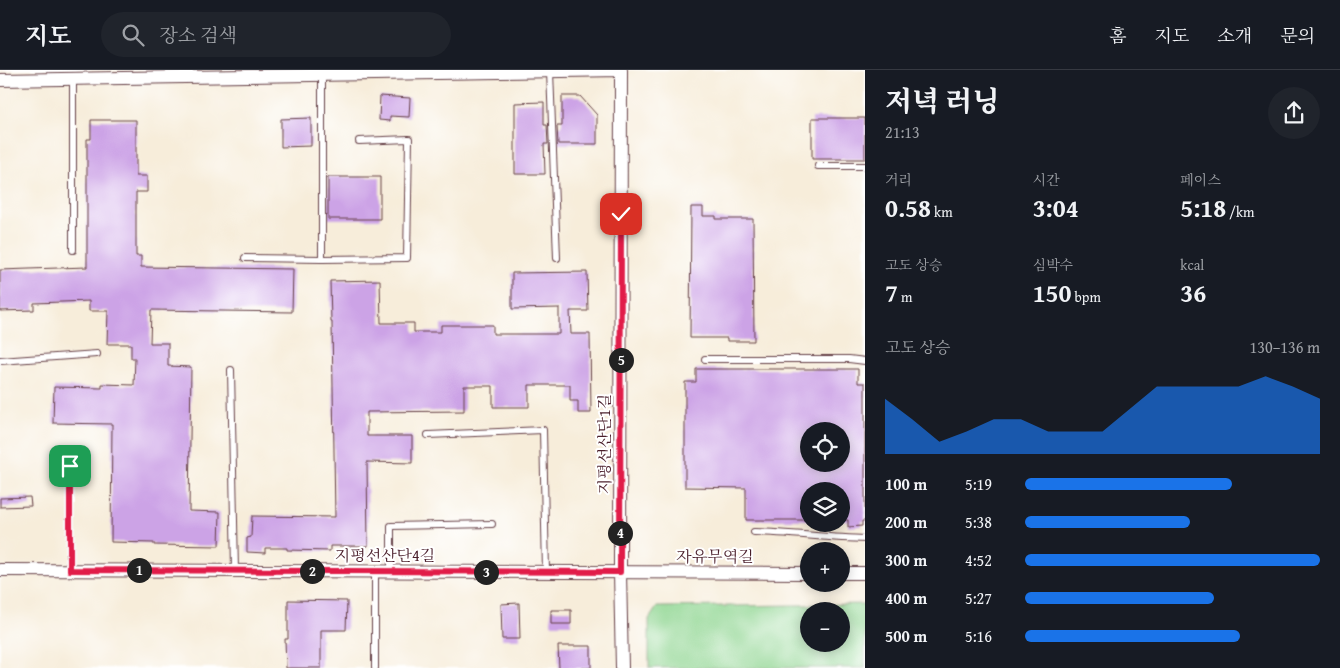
<!DOCTYPE html>
<html lang="ko">
<head>
<meta charset="utf-8">
<style>
  body { margin:0; font-family:"Gentium Book Plus","Noto Serif KR",serif; background:#20242c; color:#f1f3f6; height:100vh; display:flex; flex-direction:column; font-size:19px; white-space:nowrap }
  * { box-sizing:border-box; margin:0 }
  p { font-size:16px; color:#9ea1a6 }
  .icon { flex:none; width:28px; height:28px; fill:none; stroke:currentColor; stroke-width:2; stroke-linecap:round; stroke-linejoin:round }
  .map { position:relative; flex:1; overflow:hidden }
  .drawer { display:flex; flex-direction:column; background:#171b24; width:475px }
  .drawer>* { flex:none }
  .tools { position:absolute; left:800px; top:352px; display:grid; gap:10px }
  .tools a { display:grid; place-items:center; width:50px; height:50px; border-radius:50%; background:#171b24; box-shadow:0 2px 12px #0003; font-size:25px }
  .pin { position:absolute; display:grid; place-items:center; width:42px; height:42px; color:#fff; margin:-21px; border-radius:10px; box-shadow:0 2px 8px #0006 }
  .km { position:absolute; width:25px; height:25px; margin:-12px; border-radius:50%; background:#222; color:#fff; font-size:14px; line-height:25px; text-align:center }
  .round { display:grid; place-items:center; flex:none; width:52px; height:52px; border-radius:26px; background:#20242c }
  .overview { display:flex; align-items:center; justify-content:space-between; height:85px; padding:0 20px }
  h1 { font-size:28px; font-weight:800; line-height:38px }
  .metrics { display:grid; grid-template-columns:repeat(3,1fr); gap:8px; height:85px; padding:5px 20px }
  .metrics div { display:grid; align-content:center }
  .metrics b { font-size:25px; font-weight:800 }
  .metrics small { font-size:14px; font-weight:400 }
  .metrics p { font-size:14px }
  .chart { height:140px; padding:10px 20px }
  .chart p { display:flex; justify-content:space-between }
  .chart svg { width:100%; height:90px; margin-top:5px; fill:#1a73e8; opacity:.7 }
  ul { padding:0 20px; list-style:none; font-size:16px }
  li { display:grid; grid-template-columns:80px 60px 1fr; align-items:center; height:38px }
  li i { height:12px; border-radius:6px; background:#1a73e8 }
  header { display:flex; align-items:center; gap:30px; box-sizing:border-box; height:70px; padding:0 25px; background:#171b24; border-bottom:1px solid #363941 }
  header strong { font-size:24px }
  nav { display:flex; gap:28px; margin-inline-start:auto; font-size:18px }
  .search { width:350px; height:45px; background:#20242c; display:flex; align-items:center; gap:12px; box-sizing:border-box; padding:0 18px; border-radius:28px; color:#9ea1a6; font-size:19px }
  main { display:flex; flex:1; min-height:0 }
  .map>svg:first-child { display:block }
</style>
</head>
<body>
<header>
<strong>지도</strong>
<div class="search"><svg class="icon" aria-label="search" viewBox="0 0 24 24"><circle cx="10" cy="10" r="6"/><path d="M15 15l6 6"/></svg>장소 검색</div>
<nav><a>홈</a><a>지도</a><a>소개</a><a>문의</a></nav>
</header>
<main>
<div class="map">
<svg width="865" height="598" viewBox="0 0 865 598">
  <rect width="100%" height="100%" fill="#fff"/>
  <filter id="ink" filterUnits="userSpaceOnUse"><feTurbulence type="fractalNoise" baseFrequency=".02" numOctaves="2"/><feDisplacementMap in="SourceGraphic" scale="10" xChannelSelector="R" yChannelSelector="G"/><feConvolveMatrix kernelMatrix="1 2 1 2 8 2 1 2 1" color-interpolation-filters="sRGB"/></filter>
  <filter id="wash" filterUnits="userSpaceOnUse"><feTurbulence type="fractalNoise" baseFrequency=".0096" numOctaves="4" result="noise"/><feDisplacementMap in="SourceGraphic" scale="20" xChannelSelector="R" yChannelSelector="G"/><feGaussianBlur stdDeviation="1.12" result="paint"/><feColorMatrix in="noise" values="0 0 0 0 0 0 0 0 0 0 0 0 0 0 0 0 0 1.4 0 .05"/><feComposite in="paint" operator="in"/></filter>
  <g filter="url(#wash)">
    <rect width="100%" height="100%" fill="#f7edda"/>
    <!-- green -->
    <path fill="#8ed590" stroke="#6c7a5e" fill-rule="evenodd" d="M865,534v64h-216v-49l8,-12zM809,541h32v33h-32z"/>
    <g id="blocks">
      <!-- building -->
      <path fill="#cca3e6" fill-rule="evenodd" d="M380,26l30,2 -1,19 -19,-1v5l-11,-1z
        M562,26h18l17,19v29h-39l-1,-18h5z
        M544,32v23h3l1,19h-4l1,30h-30v-71z
        M311,48v28l-30,1v-28z
        M812,48h53v41h-53z
        M91,50h45v56h11v16h-11v64h5v11l152,2 -1,43 -141,-2 -1,33h18v23l23,1 -2,144 31,1 -1,34 -65,-1v-2l-43,-1 1,-118 -59,-1 1,-36 48,1v-4l32,1 1,-27h-4v-14h-24l1,-33h-19v-10l-55,2v7l-34,1v-41l87,-3v-128h4z
        M328,107h52v42h-52z
        M691,137h12v9h13v3h37l1,122h-27v-3h-37z
        M587,202l1,39h-18l1,23h19l1,79h-13v-12h-8v-16h-41v22h-36v-21h-29v25l-97,1v24h45v27l-45,-1 1,84h-38v5l-43,-1v-2h-22v5l-18,-1v-14l4,-1 1,-21 83,1 -3,-195h-1l-1,-41 50,-1 1,43h33v9h27v-7h52v9h66v-26l-47,1v-36z
        M696,299h162v14h7v138h-3v5l-14,1v-7h-7v-29h-32v29h-63v-32l-61,-1v-105h11zM809,361h32v33h-32z
        M30,427l1,9 -31,1v-9z
        M288,530l59,1 -1,29h-25v38h-35l-1,-29h3z
        M519,533l1,36h-18l-1,-35z
        M551,540h20v14h-20z
        M558,576h33v22h-32z"/>
    </g>
  </g>
  <g filter="url(#ink)">
    <use href="#blocks" fill-opacity="0" stroke="#643e45" stroke-width="1"/>
    <g fill="none" stroke-linecap="round" stroke-linejoin="round">
      <!-- lane casing -->
      <g stroke="#643e45" stroke-width="8">
        <path id="lane" d="M550,1l7,187
          M73,9v171
          M818,96h47
          M245,188l77,1v-184
          M322,189l85,-1 2,-119 -50,2
          M705,289h144l16,2
          M0,291l97,-7
          M231,300l4,201
          M428,365l115,-5 3,142
          M754,462c37,1 74,6 111,7
          M70,500v-104
          M375,501v97
          M391,501v-45l101,-2"/>
      </g>
      <!-- street casing -->
      <g stroke="#643e45" stroke-width="14">
        <path id="street" d="M621,0l-1,502 2,96
          M0,10l621,-10
          M0,500l809,3
          M841,503h24"/>
      </g>
      <!-- lane -->
      <use href="#lane" stroke="#fff" stroke-width="6"/>
      <!-- street -->
      <use href="#street" stroke="#fff" stroke-width="12"/>
    </g>
  </g>
  <g fill="none" stroke-linecap="round" stroke-linejoin="round" filter="url(#ink)">
    <!-- route casing -->
    <g stroke="#fff" stroke-width="10">
      <path id="route" d="M70,396v104l550,2 1,-358"/>
    </g>
    <!-- route -->
    <use href="#route" stroke="#e11d48" stroke-width="6"/>
  </g>
  <g text-anchor="middle" dominant-baseline="central" stroke-width="4" stroke-linejoin="round" paint-order="stroke">
    <!-- street labels -->
    <g font-size="16" fill="#4a1f2b" stroke="#fff">
      <text transform="translate(604 374) rotate(-90)">지평선산단1길</text>
      <text x="385" y="485">지평선산단4길</text>
      <text x="715" y="486">자유무역길</text>
    </g>
  </g>
</svg>
<div class="tools">
<a><svg class="icon" aria-label="locate" viewBox="0 0 24 24"><circle cx="12" cy="12" r="6"/><path d="M12 2v4M12 18v4M2 12h4M18 12h4"/></svg></a>
<a><svg class="icon" aria-label="layers" viewBox="0 0 24 24"><path d="M12 4l9 5-9 5-9-5zM3 14l9 5 9-5"/></svg></a>
<a>+</a>
<a>−</a>
</div>
<div class="pin" style="left:70px;top:396px;background:#1e9e55"><svg class="icon" aria-label="arrive" viewBox="0 0 24 24"><path d="M6 21V4h12l-3 4 3 4H6"/></svg></div>
<div class="pin" style="left:621px;top:144px;background:#d93025"><svg class="icon" aria-label="check" viewBox="0 0 24 24"><path d="M5 12l5 5 9-10"/></svg></div>
<b class="km" style="left:139px;top:500px">1</b>
<b class="km" style="left:312px;top:501px">2</b>
<b class="km" style="left:486px;top:502px">3</b>
<b class="km" style="left:620px;top:463px">4</b>
<b class="km" style="left:621px;top:290px">5</b>
</div>
<section class="drawer">
<div class="overview"><div><h1>저녁 러닝</h1><p>21:13</p></div><a class="round"><svg class="icon" aria-label="share" viewBox="0 0 24 24"><path d="M12 15V3M7 8l5-5 5 5M5 13v7h14v-7"/></svg></a></div>
<div class="metrics">
<div><p>거리</p><b>0.58<small> km</small></b></div>
<div><p>시간</p><b>3:04</b></div>
<div><p>페이스</p><b>5:18<small> /km</small></b></div>
</div>
<div class="metrics">
<div><p>고도 상승</p><b>7<small> m</small></b></div>
<div><p>심박수</p><b>150<small> bpm</small></b></div>
<div><p>kcal</p><b>36</b></div>
</div>
<div class="chart"><p><span>고도 상승</span>130–136 m</p>
<svg viewBox="0 0 160 44" preserveAspectRatio="none"><path d="M0 44V17L10 27L20 38L30 33L40 27L50 27L60 33L70 33L80 33L90 22L100 11L110 11L120 11L130 11L140 6L150 11L160 17V44z"/></svg>
</div>
<ul>
<li><b>100 m</b>5:19<i style="width:70%"></i></li>
<li><b>200 m</b>5:38<i style="width:56%"></i></li>
<li><b>300 m</b>4:52<i style="width:100%"></i></li>
<li><b>400 m</b>5:27<i style="width:64%"></i></li>
<li><b>500 m</b>5:16<i style="width:73%"></i></li>
</ul>
</section>
</main>
</body>
</html>
